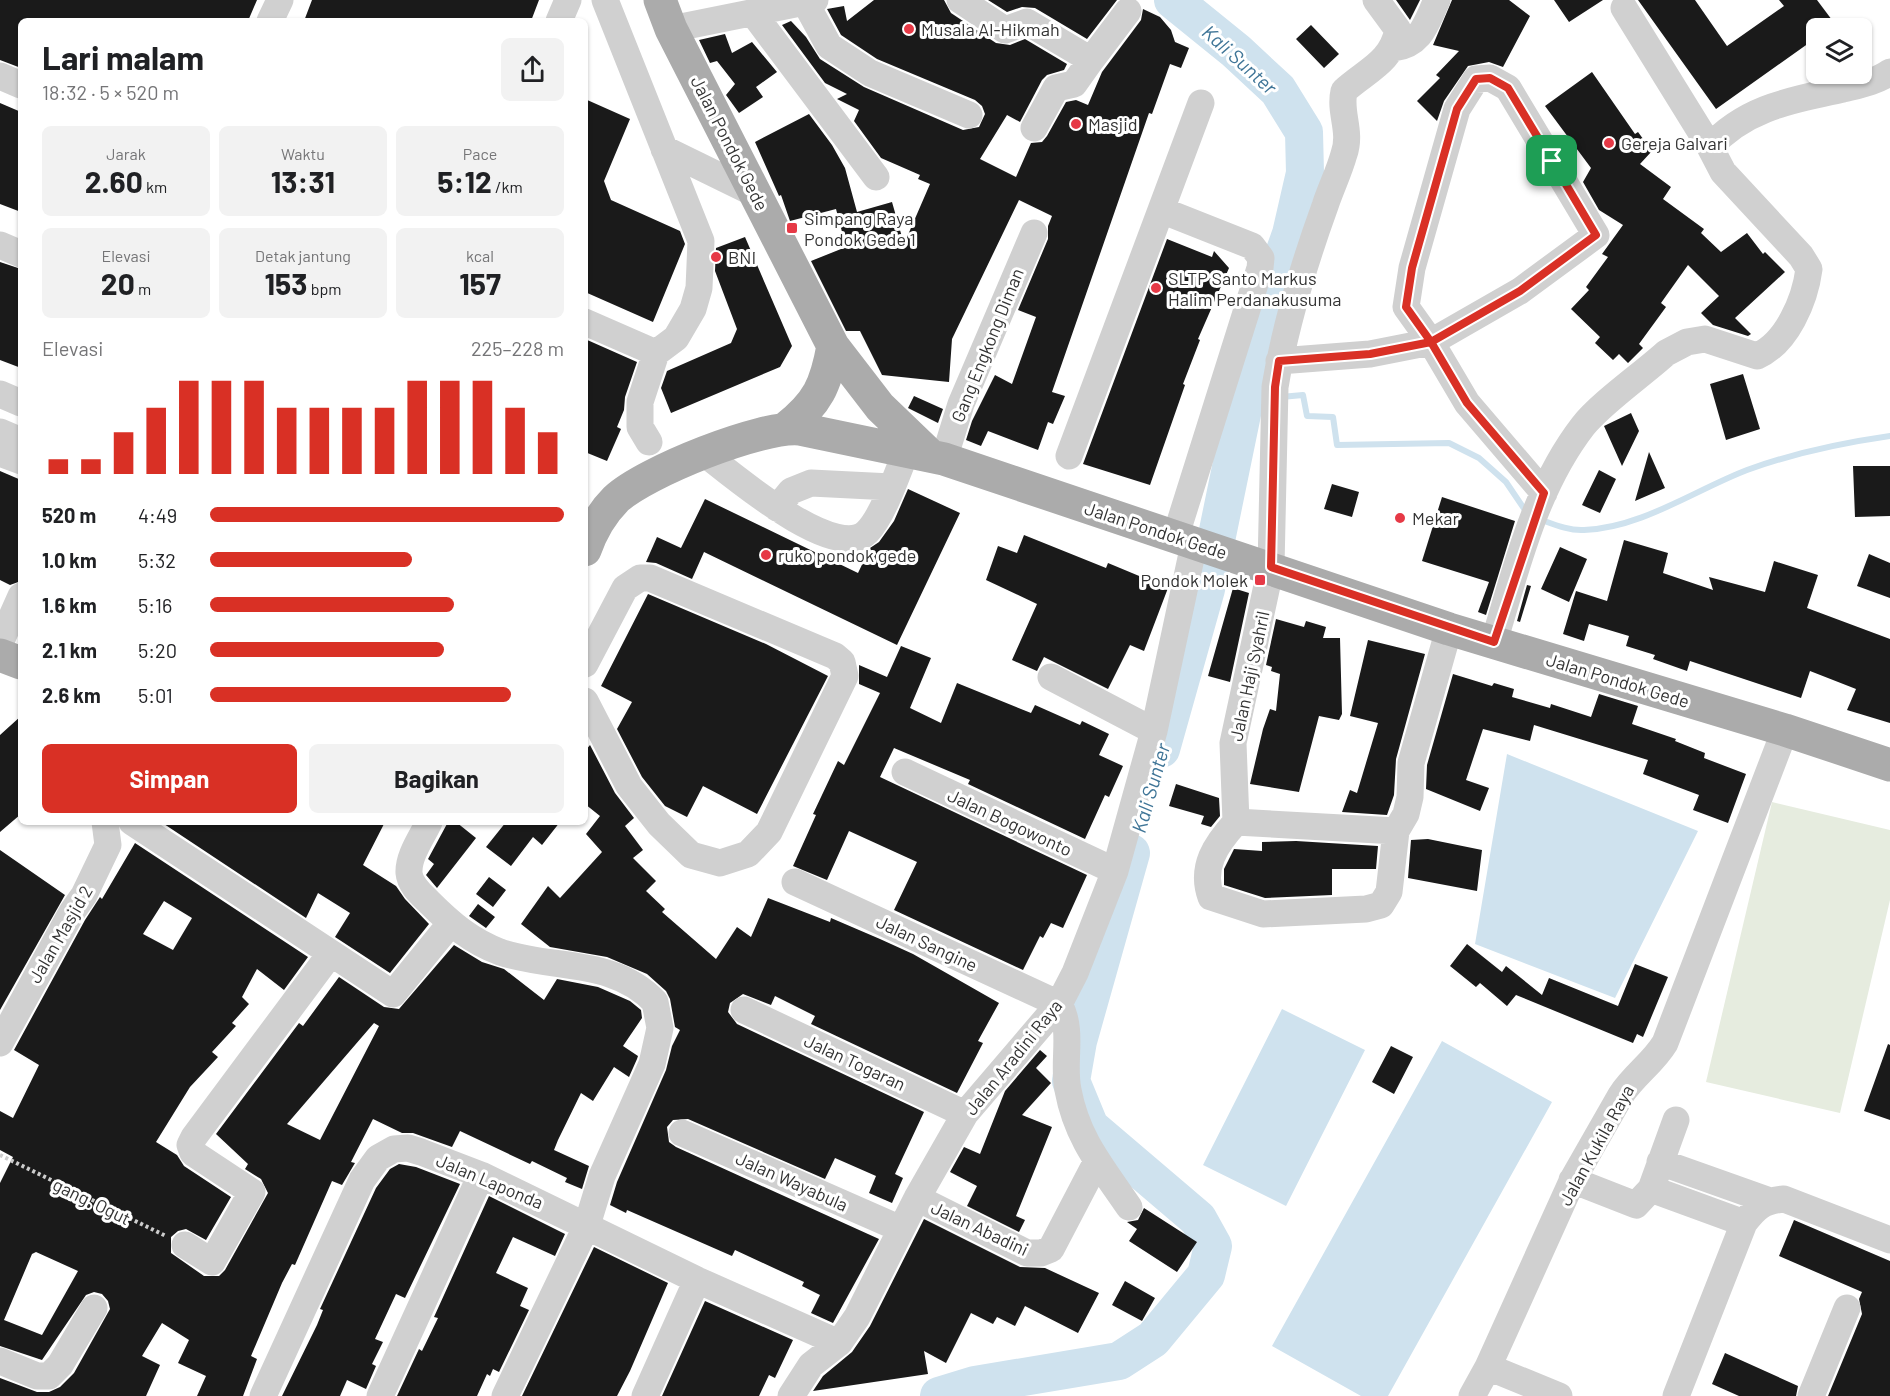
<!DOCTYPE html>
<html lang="id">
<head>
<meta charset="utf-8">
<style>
  body { margin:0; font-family:Barlow,sans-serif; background:#f2f2f2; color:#202124; height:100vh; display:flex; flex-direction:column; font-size:22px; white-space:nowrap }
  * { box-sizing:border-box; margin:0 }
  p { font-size:20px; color:#757577 }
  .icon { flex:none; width:33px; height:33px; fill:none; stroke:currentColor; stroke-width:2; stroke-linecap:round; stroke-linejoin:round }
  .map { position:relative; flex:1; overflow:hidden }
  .sheet { position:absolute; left:18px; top:18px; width:570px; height:807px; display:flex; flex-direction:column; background:#fff; border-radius:9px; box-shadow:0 2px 4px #0004 }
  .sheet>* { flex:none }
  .tools { position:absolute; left:1806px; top:18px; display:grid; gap:12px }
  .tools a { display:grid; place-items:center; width:66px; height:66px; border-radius:9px; background:#fff; box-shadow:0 2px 4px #0004; font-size:30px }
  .pin { position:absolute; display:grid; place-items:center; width:51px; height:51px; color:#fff; margin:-26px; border-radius:12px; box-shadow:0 3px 9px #0006 }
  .round { display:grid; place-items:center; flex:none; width:63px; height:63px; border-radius:9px; background:#f2f2f2 }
  .headline { display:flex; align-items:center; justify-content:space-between; height:102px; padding:0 24px }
  h1 { font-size:33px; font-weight:700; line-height:45px }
  .metrics { display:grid; grid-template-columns:repeat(3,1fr); gap:9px; height:102px; padding:6px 24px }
  .metrics div { display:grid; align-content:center; border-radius:9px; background:#f2f2f2; text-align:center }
  .metrics b { font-size:30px; font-weight:700 }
  .metrics small { font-size:16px; font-weight:400 }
  .metrics p { font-size:16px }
  .chart { height:168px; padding:12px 24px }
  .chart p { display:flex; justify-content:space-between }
  .chart svg { width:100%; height:108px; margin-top:6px; stroke:#d93025; stroke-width:6 }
  .primary-button { display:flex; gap:12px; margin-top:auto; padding:12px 24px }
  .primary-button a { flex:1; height:69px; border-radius:9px; background:#d93025; color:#fff; font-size:24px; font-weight:700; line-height:69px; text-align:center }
  .primary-button a+a { background:#f2f2f2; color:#202124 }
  ul { padding:0 24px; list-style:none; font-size:20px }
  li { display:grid; grid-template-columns:96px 72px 1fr; align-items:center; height:45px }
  li i { height:15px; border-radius:8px; background:#d93025 }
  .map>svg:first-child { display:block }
</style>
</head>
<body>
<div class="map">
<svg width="1890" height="1396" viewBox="0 0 1890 1396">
  <rect width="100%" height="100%" fill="#fff"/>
  <!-- green -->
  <path fill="#e6ecdf" d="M1772,802l118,28v70l-50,213 -134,-31z"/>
  <!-- water -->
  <path fill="#cfe2ee" d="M1507,754l191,77 -83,167 -140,-54z
    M1282,1009l83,41 -79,156 -83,-41z
    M1442,1041l110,61 -164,294h-27l-89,-50z"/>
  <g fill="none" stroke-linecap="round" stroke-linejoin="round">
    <!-- stream -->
    <path stroke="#cfe2ee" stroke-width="6" d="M1281,397l22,-2 4,21 26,1 4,28 112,-2 30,15 27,24 21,31
      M1245,398l23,-1
      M1539,519c14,5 30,12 45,11 57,-2 111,-40 163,-60 47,-17 94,-27 143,-34"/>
    <!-- river -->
    <path stroke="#cfe2ee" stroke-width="38" d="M1161,749l45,-160 57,-277 28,-78 14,-61 -1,-41 -26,-42 -42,-39 -63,-51
      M939,1396l36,-11 144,-24 34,-22 53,-64 7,-29 -15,-27 -108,-92 -19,-46 7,-40 53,-188"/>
  </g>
  <!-- building -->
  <path fill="#1a1a1a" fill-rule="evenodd" d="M0,0h257l-9,21h-227v47l-21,-8z
    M312,0h227l-8,21h-227z
    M874,0h70l7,13 45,30 14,2 15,-6 42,25 -3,6 -17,5 -5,5 -22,42 -13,-7 -27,44 36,18 15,-34 11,-1 5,-6 19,-34 10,-2 12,5 14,-33 39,-52 2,-11 17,8 11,13 4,12 14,6 -8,20 -11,-4 -18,50 -3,-1 -97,279 13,4 -12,28 -5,-2 -10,28 -50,-19 -7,15 -15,-6 6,-19 23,-46 17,9 24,-67 -18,-7 30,-71v-13l4,-10 -33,-16 -67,139 -3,43 -67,-7 -22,-44h-14l-35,-70 35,-14 -10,-38 -46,12 -9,-26 -2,1 -24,-54 54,-28 23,31 13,23 12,44 35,-10 12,42 26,-60 -12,-5 2,-4 -39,-17 -27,-37 5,-11 -22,-11 10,-5 -22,-11 -43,-58 9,-4 15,16 14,22 44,28 99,43 16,-3 6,-13 -3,-8 -7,-6 -98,-41 -36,-24 -14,-26 17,-3 3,15z
    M988,0h129l-30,39 -52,-31 -13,-1 -15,5z
    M1396,0h24l-10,20z
    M1452,0h57l21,16 -27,51 -14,-5 -21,4 -24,35 -7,20 -20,-20 23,-23 -4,-3 23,-24 -26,-6z
    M1554,0h49l-34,22z
    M1638,0h57l32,46 57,-40 -5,-6h38l21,28h-22v10l-100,71z
    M1311,25l28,29 -15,14 -28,-29z
    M725,34l7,19 20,-11 25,30 -21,15 7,10 -24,16 -13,-18 9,-11 -18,-23 -7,2 -11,-23z
    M1592,72l43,62 3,-2 14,19 -12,13 31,23 -8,12 41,30 -3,4 20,19 26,-19 16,21 2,-2 20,20 -50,46 16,16 -3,2 -35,-11 -12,-12 18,-17 -31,-31 -27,38 5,4 -27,37 4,4 -15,15 -9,-9 -6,6 -18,-17 5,-6 -29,-28 18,-19 -3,-3 22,-30 -6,-3 21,-29 -24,-15 -16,-28 8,-14 -46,-62z
    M585,99l45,20 -26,62 7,19 69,31 5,13 -32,78 -68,-30z
    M0,103l21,9v100l-21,-8z
    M745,237l47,109 -12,21 -109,46 -10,-25 6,-17 64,-28 6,-14 -22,-58 1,-23z
    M1167,239l45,18 2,-6 15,17 -31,71 2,1 -17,44 2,1 -35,100 -67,-21z
    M0,262l21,7v99l-21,-8z
    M585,339l52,23 -12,35 -1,13 -7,17 4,2 -14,32 -22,-9z
    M1743,374l17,55 -34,11 -16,-56z
    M914,396l29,13 -5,14 -30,-15z
    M1631,413l8,18 -17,35 -18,-40z
    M1649,452l16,36 -30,13z
    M1853,466h37v50l-35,1z
    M1599,470l17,9 -16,34 -18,-8z
    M0,471l21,9v101l-11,4 -10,-5z
    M1332,484l27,8 -7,25 -28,-8z
    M908,489l52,24 -63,132 -193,-93 -12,27 -36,-16 -10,-1 11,-25 24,11 24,-49 153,74 12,-25 9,-6 15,-21z
    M1442,497l73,24 -29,94 -8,-3 11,-30 -67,-21z
    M1024,535l82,33 2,-5 60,25 -24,63 -14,-6 -22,44 -64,-32 -7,14 -25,-11 25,-56 -51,-24 12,-34 19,7z
    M1624,540l44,13 -5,20 50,17 -4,-13 56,15 9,-31 44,14 -11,33 83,31v84l-43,-13 9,-21 -46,-18 -9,27 -111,-37 -3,10 -34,-12 2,-4 -29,-9 3,-10 -40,-12 -5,17 -21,-7 13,-43 31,10z
    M1560,547l27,12 -18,43 -28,-13z
    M1869,554l21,9v35l-33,-12z
    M1527,585l4,1 -11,36 -3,-1z
    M1233,588l16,5 -19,89 -22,-6z
    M648,594l118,50 62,32 -71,138 -54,-28 -16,31 -22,-11 -23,-29 -25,-48 15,-27 -31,-16z
    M1276,619l28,8 2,-6 20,6 -3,11h17l2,76 -3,6 -20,-4 -20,76 -49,-8 13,-55 7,-20 6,2 4,-37 -9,-3 1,-4 -6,-2z
    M1368,640l57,14 -29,105 -2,36 -7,20 -45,-3 8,-22 7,3 21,-70 -28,-7z
    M901,646l30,12 -21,50 31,15 16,-40 74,30 4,-8 45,20 2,-4 27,13 -10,21 24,11 -14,31 -4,-2 -20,44 -117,-55 2,-4 -76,-32 -14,29 207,98 -24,53 -12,-5 -8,15 -3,-2 -17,34 -129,-60 23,-48 -68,-31 -22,49 -34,-14 23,-51 -3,-1 25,-53 6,4 36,-72 -21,-9v-19l28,12z
    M1453,674l39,12 2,-3 20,6 -2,8 38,11 1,-4 40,13 8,-23 39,12 -6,18 44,15 -1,2 30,12 -1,5 42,16 -18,49 -35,-13 6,-15 -56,-21 5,-14 -114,-35 -4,16 -47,-12 -17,51 23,8 -9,23 -54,-22 1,-24z
    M21,716v98l-21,18v-97z
    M590,745l25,48 19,25 -9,8 18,24 -10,8 23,23 -10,10 19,18 -3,3 54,47 21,-32 14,10 17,-39 62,24 1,-4 49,21 33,15 86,49 -21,38 5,2 -26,50 -146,-69 4,-8 -40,-20 -4,9 -28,-11 -13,9 -2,9 9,12 187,88 -29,62 8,4 -11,25 -23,-10 7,-17 -41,-18 -10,21 -137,-60 -15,1 -6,7 2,15 7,5 203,92 -46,84 -22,-10 9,-18 -18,-9 2,-4 -69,-32 -3,6 -105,-46 -1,3 -16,-8 7,-23 49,-112 6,-24 8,-16 -5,-3 -5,-28 -4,-8 -19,-17 -40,-17 -57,-10 -29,-23 27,-38 12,12 42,-46 -16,-18 14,-18 -15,-12v-53z
    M1176,784l43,14 1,18 -9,11 -10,-3 3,-8 -35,-10z
    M161,822h224l-22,43 33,21 9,13 24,25 -39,49 -55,-36 15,-24 -32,-20 -12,25z
    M448,822h8l20,16 -39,50 -11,-13 8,-11 -6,-5z
    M506,822h54l-18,23 -9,-8 -22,29 -25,-19z
    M1428,839l54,11 -5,41 -69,-13 3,-38z
    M1296,841l82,5 -2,23h-44v26l-67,3 -41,-13v-16l10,-20 28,2v-9z
    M135,843l173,114 -24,33 -27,-21 -15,28 7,7 -17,19 4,3 -24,26 6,5 -28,30 -34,55 21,13 7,11 47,31 -25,43 -20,-11 -8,2 -7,6v16l33,23h15l6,-6 43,-77 -7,-14 -16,-10 3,-5 -32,-30 83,-111 4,3 36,-49 45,30 15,2 55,-64 28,17 22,7 40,31 13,-21 41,8 32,14 11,9 1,8 -19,28 15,10 -1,3 -8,18 -15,-10 -21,34 -12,-8 -23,47 -4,10 35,16 -7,23 -17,-7 2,-4 -35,-17 -2,3 -70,-33 -8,16 -39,-14h-11l-29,-14 -22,43 4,1 -13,22 -10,-4 -37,84 -3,-1 -10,19 -31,73 6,3 -14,37h-46l9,-20 -28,-13 11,-23 -27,-17 -20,33 18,9 -14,31h-146v-18l37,14h12l11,-5 14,-14 36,-64 -2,-8 -6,-7 -8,-2 -8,3 -44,65 -42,-14v-163l13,-26 -13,-7v-39l13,7 26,-53 -25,-15 71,-130 15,-23 2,2zM164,901l28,17 -19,32 -30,-16zM374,1023l5,3 -59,114 -33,-16zM36,1252l42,19 -36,64 -38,-15 28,-66z
    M0,850l65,45 -65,115z
    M489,877l17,13 -13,17 -17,-13z
    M478,904l17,13 -9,11 -17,-12z
    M1467,944l35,28 4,-6 36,29 7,-17 69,28 17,-42 33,13 -25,60 -6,-3 -4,9 -117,-48 -9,11 -27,-23 -4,4 -26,-21z
    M1888,1044l2,1v75l-26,-9z
    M1391,1046l22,11 -19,37 -22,-12z
    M1040,1050l7,6 -11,12 15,15 -29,32 30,12 -36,89 9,4 -6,12 -52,-26 10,-20 -27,-14 14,-25 16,7 25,-63z
    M399,1164l17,3 44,17 -55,114 -9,-4 -21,45 8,3 -11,22 4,2 -10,23 -19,-9 -7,16h-58l35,-71 6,-15 -3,-1 56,-121 14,-19z
    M489,1196l76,38 -10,22 -42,-19 -17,36 32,15 -8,18 9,4 -30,62 -6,-3 -3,7 -3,-2 -10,22h-80l22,-47 3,2 16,-33 -4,-1z
    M1144,1208l53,34 -20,30 -48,-31 8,-12 -10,-7 11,-2z
    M924,1219l96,48 25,1 54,25 -21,40 -53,-27 -10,20 -18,-9 -4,7 -22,-11 -25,50 -22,-12 4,23 -115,17 10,-15 29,-24 18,-26z
    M1794,1220l96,41v135h-62l34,-82 -3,-15 3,-7 -83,-36z
    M594,1247l74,36 -38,88 -13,25h-95z
    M1125,1281l30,17 -13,23 -30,-16z
    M705,1301l88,39 -18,38 -6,-3 -10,21h-97z
    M1725,1353l73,33 -2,10h-57l-27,-12z"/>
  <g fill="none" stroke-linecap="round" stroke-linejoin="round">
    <!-- path -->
    <path stroke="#cdcdcd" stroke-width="4" stroke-dasharray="3 3" stroke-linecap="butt" d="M0,1155l166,81"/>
    <!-- minor -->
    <path stroke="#d0d0d0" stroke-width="27" d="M605,0l96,241 -2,47 -6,21 -17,29 -20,15 -16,49v25l9,15
      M960,0l45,30 22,-8 64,38 -17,24 -18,4 -22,40
      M805,2l24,44 41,27 99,42
      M1624,8l86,139
      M753,13l123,164
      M270,21l10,-21
      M559,21l9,-21
      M671,29l144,-29
      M1394,48c28,-4 32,-25 43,-48
      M1091,60l37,-49
      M0,76l21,9
      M664,149l94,46
      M1161,210l91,36 9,12 -1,10 -85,270
      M0,245l21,9
      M585,322l71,31
      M1279,361l91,-7 61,-12 89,-51 76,-56 -88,-147 -18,-10 -14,1 -19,30 -45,159 -6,39 25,35 36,61 77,90
      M0,394l21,9
      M0,432l21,9
      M0,453l21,8
      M704,453c26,20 132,111 163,79 18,-18 34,-70 45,-95
      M1069,456l132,-353
      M944,459l17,-55 73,-171
      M777,508l14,-17 20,-8 80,4
      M1494,642c22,-73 41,-154 89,-216 18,-23 60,-52 83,-73l21,-11 18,-3 52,17c30,-13 48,-56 52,-87l-8,-13 -78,-84 -13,-25c36,-40 83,-47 133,-58 16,-4 33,-7 47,-17
      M0,643l21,-47
      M585,664l40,-76 15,-10h10l185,78 7,6 3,14 -76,156 -21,22 -28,9 -29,-8 -32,-31 -30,-38 -44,-85
      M1051,677l103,54
      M905,772l210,99
      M132,822l261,172 57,-70
      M429,822c-7,15 -21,34 -20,51 1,12 12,21 20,29 22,22 42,39 71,50 53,18 114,6 155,50l5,26 -8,36 -50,112 -15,49 -82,171
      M1236,822l-3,-79 38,-176 4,-180c10,-61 29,-123 50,-181 6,-18 14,-34 19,-52 8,-23 -5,-41 0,-63 23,-21 47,-28 54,-61l-22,-30
      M1236,822c-20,22 -36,45 -25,75l52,17 103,-5 15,-4 8,-13 7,-61 10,-17 4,-17 1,-34 38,-134
      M1236,822l160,9
      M795,882l264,122c15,27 3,57 9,86 9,49 34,77 61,117
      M744,1010l221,104
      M0,1043l72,-131 12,-17 24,-50 -3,-23
      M682,1133l219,96
      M1660,1162l107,38
      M1572,1180l64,25 15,-16 25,-69
      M1651,1189l93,34
      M917,1198l110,55h14l10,-4 46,-88
      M185,1245l27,17 40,-70 -59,-39 -3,-8 4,-8 137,-184
      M0,1361l37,15h12l11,-11 34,-57
      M1488,1367l71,29
      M263,1396l99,-216 16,-22 16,-9 14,-1 13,4 60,23 216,105 142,63
      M380,1396l101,-221
      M645,1396l52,-116
      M791,1396l20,-31 28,-22 18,-26 60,-119 48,-84 94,-110 16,-31 40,-102 39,-140 40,-187
      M1472,1396l16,-29 85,-188 48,-84c13,-20 32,-32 44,-52l120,-313
      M1676,1396l68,-173c12,-16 19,-22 40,-24l106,41
      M1811,1396l36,-88"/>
    <!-- major -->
    <path stroke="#ababab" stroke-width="33" d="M660,0l11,29 162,317 47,61 50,48
      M786,428c32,-25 40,-43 47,-82
      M585,550c7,-20 16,-36 31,-51 29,-27 146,-74 184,-70l144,30 505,170 336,101 105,35
      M0,655l21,8"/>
  </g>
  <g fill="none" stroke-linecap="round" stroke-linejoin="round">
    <!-- route casing -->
    <g stroke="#fff" stroke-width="12">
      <path id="route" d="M1552,161l44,74 -76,56 -89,51 -61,12 -91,7 -4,26 -4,180 223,75 50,-149 -77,-90 -36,-61 -25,-35 6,-39 45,-159 19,-30 14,-1 18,10 44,73"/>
    </g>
    <!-- route -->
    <use href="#route" stroke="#d93025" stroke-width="8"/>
  </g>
  <!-- markers -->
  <g fill="#e63946" stroke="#fff" stroke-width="2">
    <circle cx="909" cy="29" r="6"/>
    <circle cx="1076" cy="124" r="6"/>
    <circle cx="1609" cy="143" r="6"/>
    <rect x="786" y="222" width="12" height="12" rx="3"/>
    <circle cx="716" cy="257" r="6"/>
    <circle cx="1156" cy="288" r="6"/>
    <circle cx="1400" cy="518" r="6"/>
    <circle cx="766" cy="555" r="6"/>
    <rect x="1254" y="574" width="12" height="12" rx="3"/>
  </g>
  <g text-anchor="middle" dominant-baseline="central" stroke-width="6" stroke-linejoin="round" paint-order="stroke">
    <!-- poi labels -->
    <g font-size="18" fill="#333" stroke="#fff" text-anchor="start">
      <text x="921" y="29">Musala Al-Hikmah</text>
      <text x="1088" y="124">Masjid</text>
      <text x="1621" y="143">Gereja Galvari</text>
      <text x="804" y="218">Simpang Raya<tspan x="804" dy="21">Pondok Gede 1</tspan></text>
      <text x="728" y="257">BNI</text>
      <text x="1168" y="278">SLTP Santo Markus<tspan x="1168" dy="21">Halim Perdanakusuma</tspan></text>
      <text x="1412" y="518">Mekar</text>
      <text x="778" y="555">ruko pondok gede</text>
      <text x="1248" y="580" text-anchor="end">Pondok Molek</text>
    </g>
    <!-- street labels -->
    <g font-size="18" fill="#333" stroke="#fff">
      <text transform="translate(730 143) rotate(63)">Jalan Pondok Gede</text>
      <text transform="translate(987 345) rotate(-68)">Gang Engkong Diman</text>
      <text transform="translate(1156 530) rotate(18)">Jalan Pondok Gede</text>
      <text transform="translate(1249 676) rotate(-78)">Jalan Haji Syahril</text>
      <text transform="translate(1618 680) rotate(17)">Jalan Pondok Gede</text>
      <text transform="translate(1010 822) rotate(25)">Jalan Bogowonto</text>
      <text transform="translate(60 934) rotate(-60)">Jalan Masjid 2</text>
      <text transform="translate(927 943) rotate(25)">Jalan Sangine</text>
      <text transform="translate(1013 1057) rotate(-51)">Jalan Aradini Raya</text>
      <text transform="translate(855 1062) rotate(25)">Jalan Togaran</text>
      <text transform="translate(1596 1145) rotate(-61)">Jalan Kukila Raya</text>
      <text transform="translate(490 1181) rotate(23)">Jalan Laponda</text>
      <text transform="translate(792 1181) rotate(24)">Jalan Wayabula</text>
      <text transform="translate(92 1201) rotate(26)">gang. Ogut</text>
      <text transform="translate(980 1228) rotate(25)">Jalan Abadini</text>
    </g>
    <!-- water labels -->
    <g font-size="20" font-style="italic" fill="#3f7597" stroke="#fff">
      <text transform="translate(1240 59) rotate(42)">Kali Sunter</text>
      <text transform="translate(1150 788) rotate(-74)">Kali Sunter</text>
    </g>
  </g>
</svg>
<div class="tools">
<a><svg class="icon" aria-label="layers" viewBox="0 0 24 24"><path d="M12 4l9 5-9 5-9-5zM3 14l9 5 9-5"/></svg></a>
</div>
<div class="pin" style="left:1552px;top:161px;background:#1e9e55"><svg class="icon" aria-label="arrive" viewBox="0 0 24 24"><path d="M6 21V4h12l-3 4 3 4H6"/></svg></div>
<section class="sheet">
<div class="headline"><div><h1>Lari malam</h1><p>18:32 · 5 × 520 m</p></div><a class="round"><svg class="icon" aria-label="share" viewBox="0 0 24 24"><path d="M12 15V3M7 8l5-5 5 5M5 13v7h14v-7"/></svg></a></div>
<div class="metrics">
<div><p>Jarak</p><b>2.60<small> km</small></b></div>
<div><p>Waktu</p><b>13:31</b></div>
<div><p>Pace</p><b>5:12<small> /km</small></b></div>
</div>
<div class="metrics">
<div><p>Elevasi</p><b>20<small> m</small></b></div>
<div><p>Detak jantung</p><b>153<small> bpm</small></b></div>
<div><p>kcal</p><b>157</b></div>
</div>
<div class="chart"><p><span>Elevasi</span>225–228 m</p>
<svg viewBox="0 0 160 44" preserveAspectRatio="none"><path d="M5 44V38M15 44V38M25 44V27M35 44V17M45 44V6M55 44V6M65 44V6M75 44V17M85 44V17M95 44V17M105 44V17M115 44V6M125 44V6M135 44V6M145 44V17M155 44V27"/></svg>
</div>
<ul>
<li><b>520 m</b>4:49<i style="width:100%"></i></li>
<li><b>1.0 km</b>5:32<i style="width:57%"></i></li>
<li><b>1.6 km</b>5:16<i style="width:69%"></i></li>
<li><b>2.1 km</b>5:20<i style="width:66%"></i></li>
<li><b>2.6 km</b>5:01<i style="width:85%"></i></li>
</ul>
<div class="primary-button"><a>Simpan</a><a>Bagikan</a></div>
</section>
</div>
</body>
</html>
